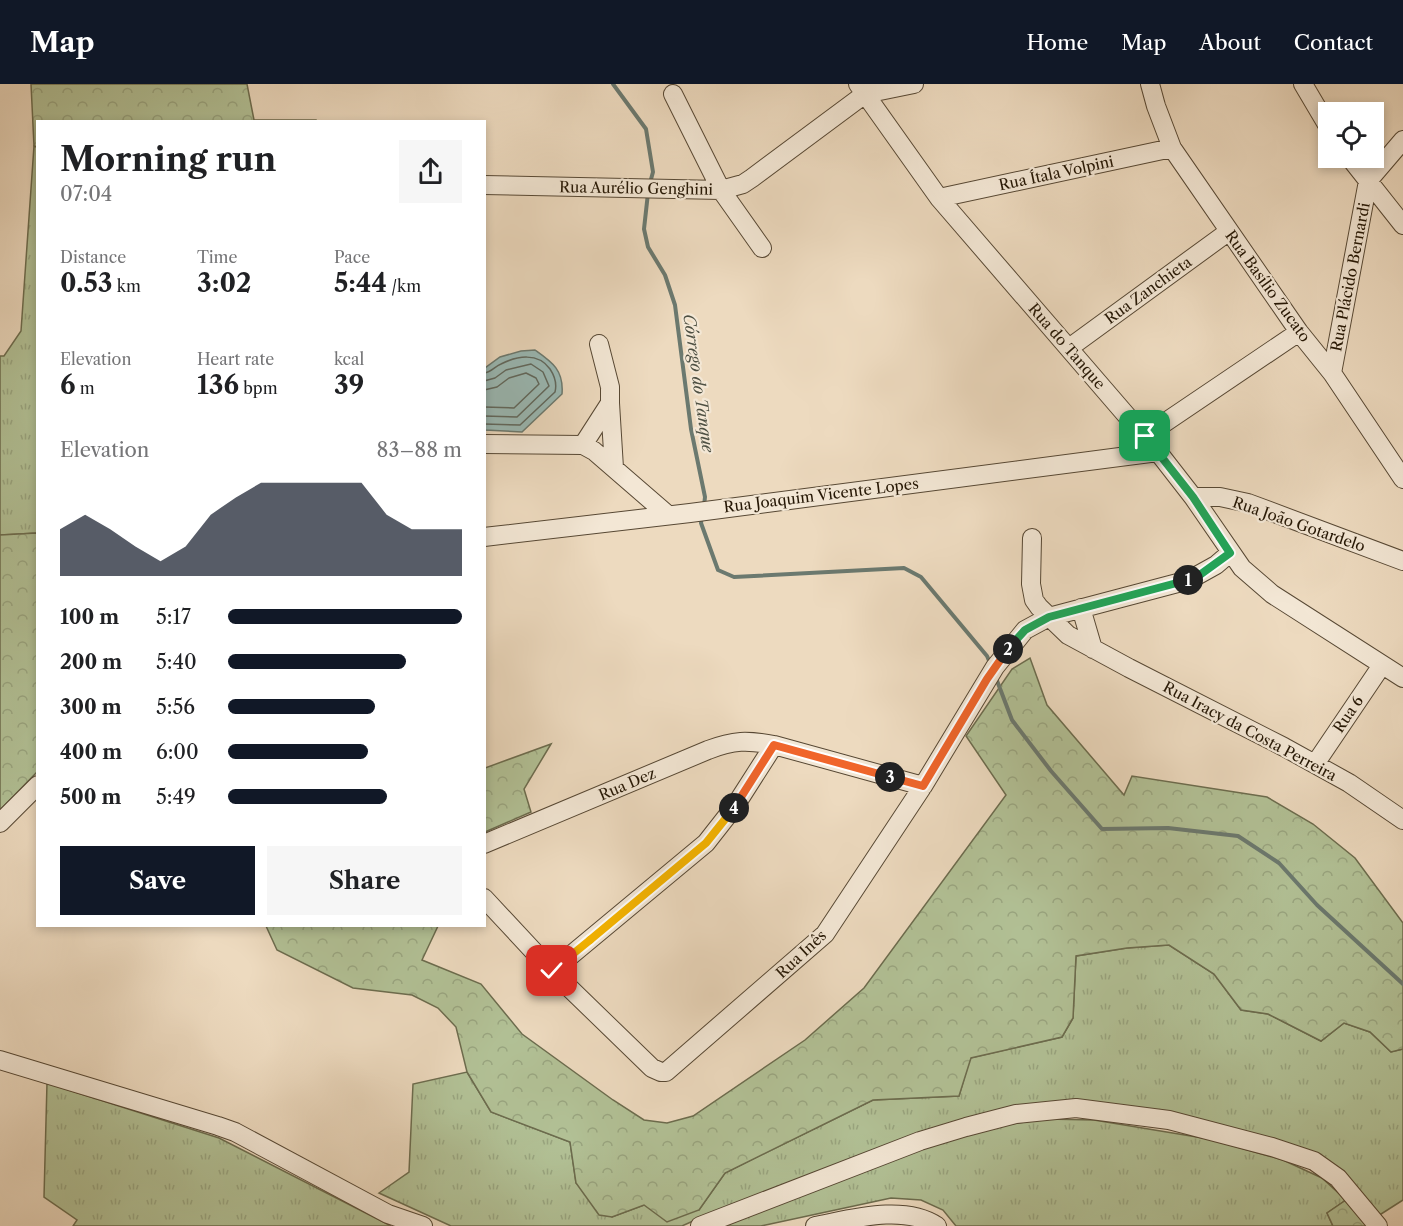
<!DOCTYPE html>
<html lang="en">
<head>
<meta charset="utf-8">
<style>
  body { margin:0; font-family:"Libre Caslon Text",serif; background:#f6f6f6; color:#202124; height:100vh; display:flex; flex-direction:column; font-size:22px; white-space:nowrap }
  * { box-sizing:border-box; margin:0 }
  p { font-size:20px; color:#757577 }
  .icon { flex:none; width:33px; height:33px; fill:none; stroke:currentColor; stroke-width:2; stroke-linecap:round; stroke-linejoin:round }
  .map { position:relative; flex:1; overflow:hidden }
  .drawer { position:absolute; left:36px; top:36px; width:450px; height:807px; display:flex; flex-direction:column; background:#fff; border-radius:0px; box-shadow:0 3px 9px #0003 }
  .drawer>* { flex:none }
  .buttons { position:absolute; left:1318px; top:18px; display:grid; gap:12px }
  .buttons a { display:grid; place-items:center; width:66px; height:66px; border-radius:0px; background:#fff; box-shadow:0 3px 9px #0003; font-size:30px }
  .pin { position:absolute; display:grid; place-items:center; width:51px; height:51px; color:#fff; margin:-26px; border-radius:12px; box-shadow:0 3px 9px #0006 }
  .km { position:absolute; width:30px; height:30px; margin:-15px; border-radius:50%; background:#222; color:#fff; font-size:16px; line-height:30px; text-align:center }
  .round { display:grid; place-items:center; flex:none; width:63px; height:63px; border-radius:0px; background:#f6f6f6 }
  .summary { display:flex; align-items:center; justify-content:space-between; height:102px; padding:0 24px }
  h1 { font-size:33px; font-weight:800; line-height:45px }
  .stats { display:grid; grid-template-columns:repeat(3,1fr); gap:9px; height:102px; padding:6px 24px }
  .stats div { display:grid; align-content:center }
  .stats b { font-size:26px; font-weight:800 }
  .stats small { font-size:16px; font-weight:400 }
  .stats p { font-size:16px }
  .chart { height:168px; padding:12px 24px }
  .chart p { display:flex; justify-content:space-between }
  .chart svg { width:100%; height:108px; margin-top:6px; fill:#111827; opacity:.7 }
  .primary-button { display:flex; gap:12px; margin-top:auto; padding:12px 24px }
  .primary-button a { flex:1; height:69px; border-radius:0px; background:#111827; color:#fff; font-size:24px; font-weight:800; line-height:69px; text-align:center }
  .primary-button a+a { background:#f6f6f6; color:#202124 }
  ul { padding:0 24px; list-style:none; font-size:20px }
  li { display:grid; grid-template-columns:96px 72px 1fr; align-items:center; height:45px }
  li i { height:15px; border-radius:8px; background:#111827 }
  header { display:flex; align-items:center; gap:36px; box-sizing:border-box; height:84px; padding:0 30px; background:#111827; color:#fff }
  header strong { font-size:28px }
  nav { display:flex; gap:33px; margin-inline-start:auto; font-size:21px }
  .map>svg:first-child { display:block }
</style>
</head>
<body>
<header>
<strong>Map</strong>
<nav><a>Home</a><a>Map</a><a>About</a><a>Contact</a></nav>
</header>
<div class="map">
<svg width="1403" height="1142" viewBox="0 0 1403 1142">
  <defs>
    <pattern id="grass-tufts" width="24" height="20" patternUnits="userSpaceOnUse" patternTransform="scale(1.5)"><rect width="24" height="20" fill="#b2c196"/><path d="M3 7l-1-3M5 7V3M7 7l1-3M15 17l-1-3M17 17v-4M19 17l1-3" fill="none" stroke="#99a580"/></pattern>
    <pattern id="forest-crowns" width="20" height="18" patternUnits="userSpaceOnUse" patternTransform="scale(1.5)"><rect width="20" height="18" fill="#b2c196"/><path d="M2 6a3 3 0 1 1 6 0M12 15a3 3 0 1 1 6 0" fill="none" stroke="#99a580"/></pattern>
  </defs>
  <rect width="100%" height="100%" fill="#eddabf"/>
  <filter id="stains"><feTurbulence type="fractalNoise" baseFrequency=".00333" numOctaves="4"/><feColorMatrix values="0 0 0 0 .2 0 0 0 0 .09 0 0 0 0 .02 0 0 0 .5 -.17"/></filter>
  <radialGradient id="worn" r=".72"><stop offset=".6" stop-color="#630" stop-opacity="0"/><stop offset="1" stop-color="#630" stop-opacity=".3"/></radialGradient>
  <!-- grass -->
  <path fill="url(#grass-tufts)" stroke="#6c6c4e" stroke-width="1.5" d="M34,62l3,1v386l-37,2v-179h4l17,-25z
    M1169,861l45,29 27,36 27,4 53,27 23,-18 26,9 21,20 12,-3v151l-25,16 -60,-60 -266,-53 -350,114 -20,9h-231l-72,-33 30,-21 4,-88 54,-12 24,40 79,30 6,41 36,34 32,-12 55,5 26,-37 148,-73 86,-4 11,-38 92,-21 11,-19 3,-62 51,-8z
    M47,999l172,55 172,88h-318l4,-6 -33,-23z
    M1046,1035l48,1 115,19 74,21 39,18 24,22 -19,13 6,13h-377l-13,-16 -22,-10 -30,-2 -130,28h-50l232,-86 53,-14z"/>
  <!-- forest -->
  <path fill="url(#forest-crowns)" stroke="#6c6c4e" stroke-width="1.5" d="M31,0h216l7,36h62v1l-278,1 -1,25 -3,-1z
    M37,449v239l-37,38v-275z
    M1030,574l17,47 77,90 8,-19 135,21 46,27 42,34 48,65v126l-12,3 -21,-20 -26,-9 -23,18 -53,-27 -27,-4 -27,-36 -45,-29 -42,3 -51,8 -3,62 -11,19 -91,21 -12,38 -86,4 -148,73 -26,37 -32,12 -23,-17 -32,12 -13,-2 -23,-32 -6,-41 -79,-30 -24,-40 -11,-45 -18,-19 -26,-13 -59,-7 -76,-38 -11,-24h172l-16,34 59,24 41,50 91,66 31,20 23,3 26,-7 112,-76 59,-52 142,-193 -40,-59 46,-67z
    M551,660l-27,45 7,23 -46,20v-64z
    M1346,1116l21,26h-34l-6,-13z"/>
  <!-- water -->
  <path fill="#9abab6" stroke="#6b796f" stroke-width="1.5" d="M535,266c17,12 29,20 27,44l-40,38 -37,-2v-62l15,-11 21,-6z"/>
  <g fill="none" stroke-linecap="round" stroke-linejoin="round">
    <!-- shore -->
    <path stroke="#60685e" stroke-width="1.5" d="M484,289c8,-1 10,-6 17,-9 16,-8 37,-12 49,5 4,6 7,15 5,23l-35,33 -36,-1
      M484,297l11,-3 11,-8 25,-6 12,8 6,14 -32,31 -33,-1
      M484,306l13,-3 12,-9 17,-5 10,5 3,6 -25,24 -30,-1"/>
    <!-- stream -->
    <path stroke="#6b796f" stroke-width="4" d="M613,0l33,45 7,43 -3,11
      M648,109l-4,36 4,18 17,28 10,30 16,124 14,68 -1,9
      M702,432l-1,7 17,47 16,7 170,-9 17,9 66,79 3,7
      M996,594l16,42 39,51 51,58 66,-1 70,8 41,27 38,42 86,79"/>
    <!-- minor casing -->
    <g stroke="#574834" stroke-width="20">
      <path id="minor" d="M858,0l81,114 219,254 35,45 49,71 30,26 131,84
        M1150,0l6,22 16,42 127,184 33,41 71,106
        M1303,0l26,44
        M673,10l48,96 41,58
        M1350,74l53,67
        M484,101l237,5 22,-6 9,-6 113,-84 49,-10
        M939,114l233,-50
        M1069,264l159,-116
        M1332,289l36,-192 35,-41
        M610,319l4,65
        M1145,352l154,-104
        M484,360l99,1 11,6 74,64
        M583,361l27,-42v-16l-11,-43
        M1193,413h27l28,6 155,58
        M484,453l206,-24 468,-61
        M1032,454l-1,46 3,16 5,7 29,28 61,33 155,79 65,36 54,37
        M1081,524l12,41
        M1315,680l67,-99
        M0,739l38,-38
        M484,760l224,-94c26,-10 39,-10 66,-5l149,41
        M484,814l68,73 100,97 9,4h5l159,-138 98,-148 72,-119 30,-37 24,-13 140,-37 27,-15 14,-12
        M552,887l154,-128 29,-37 39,-61
        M0,976l218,66 17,6 153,82 35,12
        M700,1142l220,-85 46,-14 50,-13 60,-6 93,12 103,27 42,14 24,17 40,48
        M815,1142c37,-7 89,-22 122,0"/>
    </g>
    <!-- minor -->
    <use href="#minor" stroke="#f3e7d5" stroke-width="18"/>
  </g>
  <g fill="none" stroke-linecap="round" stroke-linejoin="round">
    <!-- split-1 casing -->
    <g stroke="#fff" stroke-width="12">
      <path id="split-1" d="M1145,352l48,61 37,56 -29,21 -13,6"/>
    </g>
    <!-- split-2 casing -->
    <g stroke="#fff" stroke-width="12">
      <path id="split-2" d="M1008,565l17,-19 24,-13 139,-37"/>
    </g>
    <!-- split-3 casing -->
    <g stroke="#fff" stroke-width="12">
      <path id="split-3" d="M890,693l33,9 64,-107 21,-30"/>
    </g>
    <!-- split-4 casing -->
    <g stroke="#fff" stroke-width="12">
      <path id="split-4" d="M734,724l40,-63 116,32"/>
    </g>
    <!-- split-5 casing -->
    <g stroke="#fff" stroke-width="12">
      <path id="split-5" d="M590,856l116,-97 28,-35"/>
    </g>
    <!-- split-6 casing -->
    <g stroke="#fff" stroke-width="12">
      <path id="split-6" d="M552,887l38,-31"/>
    </g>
    <!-- split-1 -->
    <use href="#split-1" stroke="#22a559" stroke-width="8"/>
    <!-- split-2 -->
    <use href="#split-2" stroke="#22a559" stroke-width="8"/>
    <!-- split-3 -->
    <use href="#split-3" stroke="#f0652b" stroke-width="8"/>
    <!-- split-4 -->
    <use href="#split-4" stroke="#f0652b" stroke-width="8"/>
    <!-- split-5 -->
    <use href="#split-5" stroke="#f5b400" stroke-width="8"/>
    <!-- split-6 -->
    <use href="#split-6" stroke="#f5b400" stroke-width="8"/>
  </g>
  <g text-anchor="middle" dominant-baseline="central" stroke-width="4.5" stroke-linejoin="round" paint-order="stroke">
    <!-- street labels -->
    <g font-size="15" fill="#251705" stroke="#f3e7d5">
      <text transform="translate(1056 89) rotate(-12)">Rua Ítala Volpini</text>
      <text transform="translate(636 104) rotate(1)">Rua Aurélio Genghini</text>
      <text transform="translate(1350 193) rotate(-79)">Rua Plácido Bernardi</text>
      <text transform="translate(1268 202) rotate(54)">Rua Basílio Zucato</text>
      <text transform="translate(1148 206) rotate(-36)">Rua Zanchieta</text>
      <text transform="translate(1067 262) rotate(49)">Rua do Tanque</text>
      <text transform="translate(821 411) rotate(-7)">Rua Joaquim Vicente Lopes</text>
      <text transform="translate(1299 440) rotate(19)">Rua João Gotardelo</text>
      <text transform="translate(1348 630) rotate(-56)">Rua 6</text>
      <text transform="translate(1250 647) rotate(28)">Rua Iracy da Costa Perreira</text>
      <text transform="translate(627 700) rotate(-23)">Rua Dez</text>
      <text transform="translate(801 870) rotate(-43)">Rua Inês</text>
    </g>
    <!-- water labels -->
    <g font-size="16" font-style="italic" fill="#4e5043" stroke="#f3e7d5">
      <text transform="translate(699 299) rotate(82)">Córrego do Tanque</text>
    </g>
  </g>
  <rect width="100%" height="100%" filter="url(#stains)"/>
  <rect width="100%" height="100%" fill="url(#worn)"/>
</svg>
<div class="buttons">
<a><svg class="icon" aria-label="locate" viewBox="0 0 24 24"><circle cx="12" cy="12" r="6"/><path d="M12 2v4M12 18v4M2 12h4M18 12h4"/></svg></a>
</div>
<div class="pin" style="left:1145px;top:352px;background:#1e9e55"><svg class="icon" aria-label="arrive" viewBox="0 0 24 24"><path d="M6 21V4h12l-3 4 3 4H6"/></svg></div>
<div class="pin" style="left:552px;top:887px;background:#d93025"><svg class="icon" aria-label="check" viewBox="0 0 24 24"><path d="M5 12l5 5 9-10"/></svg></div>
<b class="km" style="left:1188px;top:496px">1</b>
<b class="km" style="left:1008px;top:565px">2</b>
<b class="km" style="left:890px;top:693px">3</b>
<b class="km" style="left:734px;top:724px">4</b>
<section class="drawer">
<div class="summary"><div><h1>Morning run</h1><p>07:04</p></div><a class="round"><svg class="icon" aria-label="share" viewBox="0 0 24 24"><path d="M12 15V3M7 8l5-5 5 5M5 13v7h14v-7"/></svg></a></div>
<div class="stats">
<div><p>Distance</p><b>0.53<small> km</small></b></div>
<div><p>Time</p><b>3:02</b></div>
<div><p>Pace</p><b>5:44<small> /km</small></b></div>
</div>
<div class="stats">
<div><p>Elevation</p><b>6<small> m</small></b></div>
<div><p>Heart rate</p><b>136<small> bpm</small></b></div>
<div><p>kcal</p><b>39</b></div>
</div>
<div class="chart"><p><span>Elevation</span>83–88 m</p>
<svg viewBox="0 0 160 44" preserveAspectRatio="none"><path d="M0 44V25L10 19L20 25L30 32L40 38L50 32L60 19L70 12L80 6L90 6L100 6L110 6L120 6L130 19L140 25L150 25L160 25V44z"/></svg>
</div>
<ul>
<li><b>100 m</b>5:17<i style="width:100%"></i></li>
<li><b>200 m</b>5:40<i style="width:76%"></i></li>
<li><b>300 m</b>5:56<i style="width:63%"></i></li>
<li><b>400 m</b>6:00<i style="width:60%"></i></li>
<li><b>500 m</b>5:49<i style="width:68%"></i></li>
</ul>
<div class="primary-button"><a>Save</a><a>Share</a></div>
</section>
</div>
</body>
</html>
